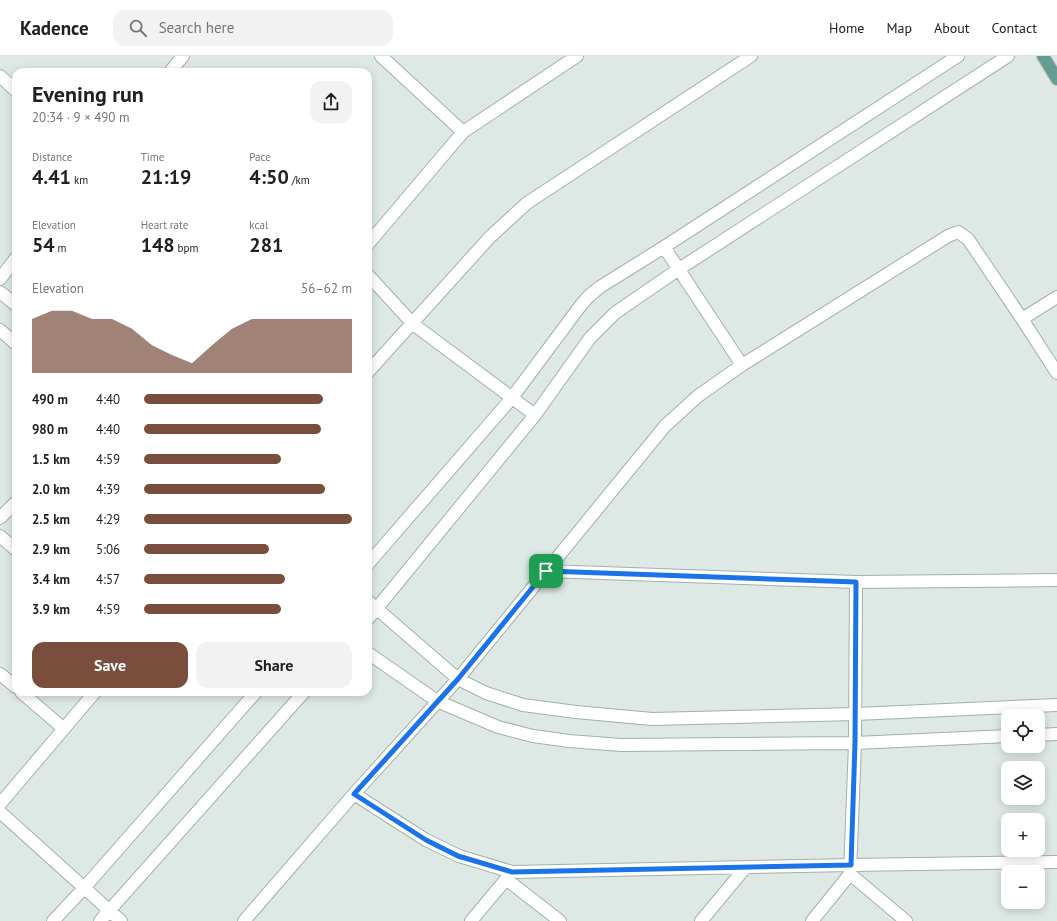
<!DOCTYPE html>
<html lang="en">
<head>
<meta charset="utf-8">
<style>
  body { margin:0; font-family:"PT Sans",sans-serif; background:#f2f2f2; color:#202124; height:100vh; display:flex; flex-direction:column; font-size:15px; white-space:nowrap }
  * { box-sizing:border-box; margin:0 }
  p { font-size:13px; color:#757577 }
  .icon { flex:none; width:22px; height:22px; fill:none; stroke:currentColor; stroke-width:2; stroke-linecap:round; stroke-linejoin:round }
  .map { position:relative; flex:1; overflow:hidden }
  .drawer { position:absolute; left:12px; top:12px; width:360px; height:628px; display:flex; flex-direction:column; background:#fff; border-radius:12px; box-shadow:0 2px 10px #0003 }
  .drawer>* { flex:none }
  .fabs { position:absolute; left:1001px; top:653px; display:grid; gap:8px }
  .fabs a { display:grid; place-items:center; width:44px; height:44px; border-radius:8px; background:#fff; box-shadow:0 2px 10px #0003; font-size:20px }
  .pin { position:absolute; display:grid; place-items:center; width:34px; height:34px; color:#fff; margin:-17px; border-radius:8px; box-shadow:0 2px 6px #0006 }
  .round { display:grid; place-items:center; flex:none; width:42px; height:42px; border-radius:12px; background:#f2f2f2 }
  .overview { display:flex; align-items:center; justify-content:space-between; height:68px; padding:0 20px }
  h1 { font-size:22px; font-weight:600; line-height:30px }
  .stats { display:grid; grid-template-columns:repeat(3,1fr); gap:6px; height:68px; padding:4px 20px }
  .stats div { display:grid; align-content:center }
  .stats b { font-size:20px; font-weight:600 }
  .stats small { font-size:11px; font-weight:400 }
  .stats p { font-size:11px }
  .chart { height:112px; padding:8px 20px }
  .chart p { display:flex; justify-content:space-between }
  .chart svg { width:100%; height:72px; margin-top:4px; fill:#7a4e3d; opacity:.7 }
  .button { display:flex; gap:8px; margin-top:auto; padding:8px 20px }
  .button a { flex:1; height:46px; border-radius:12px; background:#7a4e3d; color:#fff; font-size:16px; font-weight:600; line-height:46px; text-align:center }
  .button a+a { background:#f2f2f2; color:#202124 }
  ul { padding:0 20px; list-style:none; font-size:13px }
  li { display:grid; grid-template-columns:64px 48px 1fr; align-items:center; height:30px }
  li i { height:10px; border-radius:5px; background:#7a4e3d }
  header { display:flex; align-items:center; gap:24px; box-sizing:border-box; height:56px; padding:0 20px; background:#fff; border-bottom:1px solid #e0e0e0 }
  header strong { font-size:19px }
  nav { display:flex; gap:22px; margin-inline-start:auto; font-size:14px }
  .search { width:280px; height:36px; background:#f2f2f2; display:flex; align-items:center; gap:10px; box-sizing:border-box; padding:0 14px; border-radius:12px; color:#757577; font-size:15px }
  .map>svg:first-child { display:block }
</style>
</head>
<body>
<header>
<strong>Kadence</strong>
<div class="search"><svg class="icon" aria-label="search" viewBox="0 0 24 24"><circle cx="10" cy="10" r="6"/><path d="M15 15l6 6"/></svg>Search here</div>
<nav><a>Home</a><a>Map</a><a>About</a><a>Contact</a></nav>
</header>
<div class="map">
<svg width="1057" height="865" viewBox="0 0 1057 865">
  <rect width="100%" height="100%" fill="#dee9e5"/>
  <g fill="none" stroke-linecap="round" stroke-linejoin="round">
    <!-- minor casing -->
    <g stroke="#a2b0ac" stroke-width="14">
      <path id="minor" d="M381,0l82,76
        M170,16l13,-16
        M0,20l16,15
        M368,188l95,-112 114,-76
        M664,191l78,118
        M368,219l45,49 122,91
        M0,223l16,-21
        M0,236l16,13
        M1022,263l35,-22
        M0,274l16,14
        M368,316l122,-135 37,-34 224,-147
        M0,462l16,-16
        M0,480l16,14
        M368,508l143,-165 70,-94 8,-9 11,-9 64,-40 294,-191
        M546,515l310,11 201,-2
        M856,526l-1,161 -5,131 56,47
        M368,545l90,78 28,14 37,12 53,7 76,7 204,-5 201,-9
        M368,563l167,-204 55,-77 25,-25 64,-44 329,-213
        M368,597l69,48 61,26 35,9 36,5 52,4 234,-2 153,-7
        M0,618l16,13
        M21,636l43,37
        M1038,679l19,-1
        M354,738l72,46 33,16 53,16
        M0,748l95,-112
        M0,756l121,109
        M506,823l54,42
        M53,865l31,-33 172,-196
        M100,865l204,-229
        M244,865l110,-127 104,-115 207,-253 33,-30 44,-31 206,-129 10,-4 10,7 54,80 35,54
        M471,865l41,-49 339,-7 206,-3
        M701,865l45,-54
        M812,865l38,-47"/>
    </g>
    <!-- major casing -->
    <g stroke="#bcc3c2" stroke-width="14">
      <path id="major" d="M1043,0l14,23"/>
    </g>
    <!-- minor -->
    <use href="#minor" stroke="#fff" stroke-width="12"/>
    <!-- major -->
    <use href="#major" stroke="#659c90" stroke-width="12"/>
  </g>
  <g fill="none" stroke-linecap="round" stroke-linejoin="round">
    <!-- route casing -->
    <g stroke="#fff" stroke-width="8">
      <path id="route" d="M546,515l310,11 -1,161 -4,122 -339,7 -54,-16 -32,-16 -72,-46 104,-115z"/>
    </g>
    <!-- route -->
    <use href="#route" stroke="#1a73e8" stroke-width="5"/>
  </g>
</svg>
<div class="fabs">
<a><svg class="icon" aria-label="locate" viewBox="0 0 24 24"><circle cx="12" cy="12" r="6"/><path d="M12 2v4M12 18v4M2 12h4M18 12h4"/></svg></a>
<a><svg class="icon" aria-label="layers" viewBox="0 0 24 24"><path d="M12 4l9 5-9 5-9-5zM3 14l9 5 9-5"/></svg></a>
<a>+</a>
<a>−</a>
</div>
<div class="pin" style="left:546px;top:515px;background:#1e9e55"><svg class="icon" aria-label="arrive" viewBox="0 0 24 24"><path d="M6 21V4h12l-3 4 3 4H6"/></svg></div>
<section class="drawer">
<div class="overview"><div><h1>Evening run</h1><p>20:34 · 9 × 490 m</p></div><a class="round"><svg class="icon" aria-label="share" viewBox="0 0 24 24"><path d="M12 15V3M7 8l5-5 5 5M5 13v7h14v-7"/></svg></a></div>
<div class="stats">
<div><p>Distance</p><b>4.41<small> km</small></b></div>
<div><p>Time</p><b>21:19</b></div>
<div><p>Pace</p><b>4:50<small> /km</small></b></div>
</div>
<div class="stats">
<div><p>Elevation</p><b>54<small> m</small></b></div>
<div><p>Heart rate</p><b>148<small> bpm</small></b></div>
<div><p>kcal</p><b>281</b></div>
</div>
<div class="chart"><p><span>Elevation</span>56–62 m</p>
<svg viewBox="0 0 160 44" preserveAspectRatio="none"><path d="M0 44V11L10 6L20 6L30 11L40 11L50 17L60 27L70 33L80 38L90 27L100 17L110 11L120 11L130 11L140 11L150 11L160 11V44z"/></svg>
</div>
<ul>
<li><b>490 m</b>4:40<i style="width:86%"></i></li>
<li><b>980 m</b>4:40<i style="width:85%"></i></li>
<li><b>1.5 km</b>4:59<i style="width:66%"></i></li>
<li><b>2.0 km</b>4:39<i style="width:87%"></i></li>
<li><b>2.5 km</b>4:29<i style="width:100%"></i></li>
<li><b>2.9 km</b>5:06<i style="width:60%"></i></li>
<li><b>3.4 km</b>4:57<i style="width:68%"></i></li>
<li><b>3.9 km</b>4:59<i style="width:66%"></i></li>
</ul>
<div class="button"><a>Save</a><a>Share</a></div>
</section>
</div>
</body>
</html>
